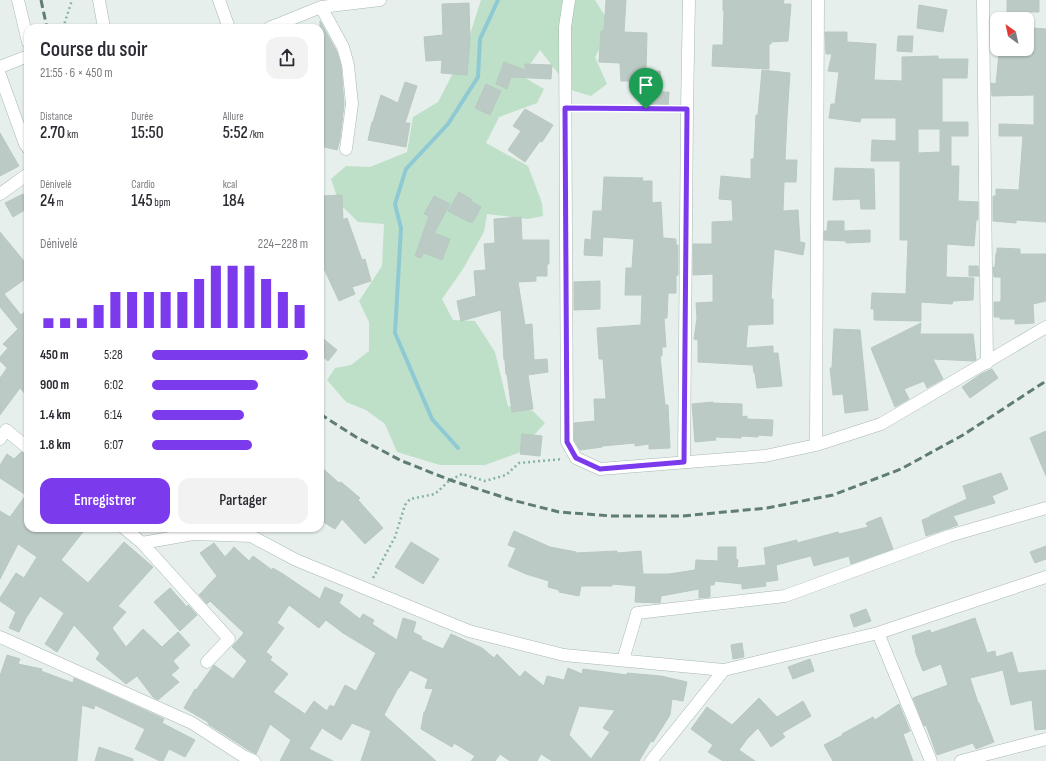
<!DOCTYPE html>
<html lang="fr">
<head>
<meta charset="utf-8">
<style>
  body { margin:0; font-family:"Sofia Sans Condensed",sans-serif; background:#f2f2f3; color:#2b2b33; height:100vh; display:flex; flex-direction:column; font-size:15px; white-space:nowrap }
  * { box-sizing:border-box; margin:0 }
  p { font-size:13px; color:#7c7c81 }
  .icon { flex:none; width:22px; height:22px; fill:none; stroke:currentColor; stroke-width:2; stroke-linecap:round; stroke-linejoin:round }
  .map { position:relative; flex:1; overflow:hidden }
  .details { position:absolute; left:24px; top:24px; width:300px; height:508px; display:flex; flex-direction:column; background:#fff; border-radius:12px; box-shadow:0 1px 3px #0004 }
  .details>* { flex:none }
  .needle { width:26px; rotate:327deg }
  .fabs { position:absolute; left:990px; top:12px; display:grid; gap:8px }
  .fabs a { display:grid; place-items:center; width:44px; height:44px; border-radius:8px; background:#fff; box-shadow:0 1px 3px #0004; font-size:20px }
  .pin { position:absolute; display:grid; place-items:center; width:34px; height:34px; color:#fff; margin:-41px -17px; border-radius:50% 50% 50% 0; rotate:-45deg; box-shadow:0 0 4px #0007 }
  .pin .icon { rotate:45deg }
  .round { display:grid; place-items:center; flex:none; width:42px; height:42px; border-radius:12px; background:#f2f2f3 }
  .summary { display:flex; align-items:center; justify-content:space-between; height:68px; padding:0 16px }
  h1 { font-size:22px; font-weight:600; line-height:30px }
  .figures { display:grid; grid-template-columns:repeat(3,1fr); gap:6px; height:68px; padding:4px 16px }
  .figures div { display:grid; align-content:center }
  .figures b { font-size:17px; font-weight:600 }
  .figures small { font-size:11px; font-weight:400 }
  .figures p { font-size:11px }
  .chart { height:112px; padding:8px 16px }
  .chart p { display:flex; justify-content:space-between }
  .chart svg { width:100%; height:72px; margin-top:4px; stroke:#7c3aed; stroke-width:6 }
  .action { display:flex; gap:8px; margin-top:auto; padding:8px 16px }
  .action a { flex:1; height:46px; border-radius:12px; background:#7c3aed; color:#fff; font-size:16px; font-weight:600; line-height:46px; text-align:center }
  .action a+a { background:#f2f2f3; color:#2b2b33 }
  ul { padding:0 16px; list-style:none; font-size:13px }
  li { display:grid; grid-template-columns:64px 48px 1fr; align-items:center; height:30px }
  li i { height:10px; border-radius:5px; background:#7c3aed }
  .map>svg:first-child { display:block }
</style>
</head>
<body>
<div class="map">
<svg width="1046" height="761" viewBox="0 0 1046 761">
  <rect width="100%" height="100%" fill="#e6efeb"/>
  <!-- green -->
  <path fill="#bfe0c8" d="M481,0h114l17,27 -17,30 12,27 -16,12 -20,-6 -31,-40 -18,26 22,13 -7,14 -38,14 -13,26 42,23 14,37 1,13 -15,3 -41,-5 -3,18 -21,37 -21,30 11,21 22,1 20,31 13,54 25,5 12,12 -27,30 -33,12h-45l-43,-13 -12,-28 -19,-14 -20,-8 -19,-22 8,-12 16,-3 18,-14v-29l-10,-21 23,-35 2,-42 -26,-2 -19,-19 -8,-24 15,-13 24,1 37,-15 6,-35 25,-15 27,-52z"/>
  <g fill="none" stroke-linecap="round" stroke-linejoin="round">
    <!-- stream -->
    <path stroke="#8ec9d4" stroke-width="4" d="M458,448l-26,-29 -37,-86 6,-105 -6,-24 11,-35 42,-45 30,-47 2,-38 18,-39"/>
  </g>
  <!-- building -->
  <path fill="#bbcac4" stroke="#b8c9c2" fill-rule="evenodd" d="M606,0h20l-2,32 23,1 -1,39 14,-1 2,21h7l-1,15 -27,-1 -1,-15 -10,1v-11h-9l-1,-18 -21,-1 2,-31h3z
    M723,0h61l-1,4h8l-3,37 -17,1v2h-2v25l-57,-3 1,-21h10l1,-34h-1z
    M1007,0h32v12h-32z
    M469,3l1,36 -3,36 -26,-2 1,-13 -16,1 -2,-24 19,-2 -1,-31z
    M919,5l28,5 -4,22 -26,-4z
    M320,21l17,31 4,14 3,38 -4,35 -3,11 -17,-4z
    M1033,28l13,1v193l-30,-2v3l-23,-2v-25h3v-7l23,1 4,-54h-24v-12l35,1v-30l-42,1 -1,-13 5,1 3,-31 33,3z
    M825,32h22v10l29,2 -2,36 28,1v-24l36,-1v3h30l-1,19h-25v44h26v14h-17v30h8l-1,35 20,1v18h-2l-2,26 -27,-2 -1,33 28,1 -1,22 -20,1 -1,3 -31,-2v19l-47,-1v-11h-3l1,-16 34,1 2,-54h-8v-79h-29l1,-21 24,1v-23h-35l-1,4 -31,-4 2,-14h4l4,-32 -11,-1 4,-17h-6zM918,129h22v23l-22,1z
    M898,36h15l-1,16 -15,-1z
    M504,62l21,8v-6l27,1 -1,14 -40,-2 -4,12 -11,-5z
    M762,70l28,3 -3,44 -2,43h12l-1,22h-12l-1,29 15,-1 2,32 5,1 -2,12 -29,-6 -3,50h2v25l-25,1 -2,23 27,-2v7h5l4,33 -25,2 -2,-15h-1l-1,-8 -55,-3v-22l-4,-1 3,-21 -1,-15 17,-1v-28l-20,1v-31h19v-22l21,-1 -1,-21 -13,-1 2,-23 30,3v-20h3l2,-44h2z
    M405,82l12,4 -12,37h5l-4,24 -38,-7 4,-18h1l8,-27 17,8z
    M486,84l15,7 -11,24 -15,-7z
    M525,109l28,16 -11,17 -2,-1 -15,21 -17,-12 13,-19 -8,-5z
    M0,133l19,33 -19,10z
    M835,168l39,1 1,40h-14l-1,-10 -27,1z
    M604,177l39,1 -1,3h10v22l9,-1 2,36 13,1v6h2v30l-2,1v17h-8l-1,25h-3l2,29h-4v9h-2l5,49h3l2,43 -21,1v-5l-14,2v-3l-33,3v1l-22,3 -6,-10v-17l21,-2 -1,-22h12l-3,-40h-4l-2,-31 44,-3 1,-30h-17l1,-27h6l2,-29 -31,-2 -1,19 -18,-1 1,-16 6,1 2,-29h9z
    M459,192l13,8 -1,1 10,6 -8,15h-4l-21,-11z
    M23,194l5,10v4l-15,9 -8,-14z
    M342,195l1,25 4,-2 15,42 3,-1 6,22 -19,6 3,7 -16,7 -19,-41v-40h1l-1,-24z
    M434,196l16,8 -16,29 16,6 -8,21 -18,-7 -3,5 -6,-2 14,-40 -5,-2z
    M521,217l1,23h27v24h-2v12h-11v5l-18,1 7,43 7,-1 2,36 13,-1 1,13 -20,3 5,34 -21,3 -5,-38h-1l-1,-14h-1l-3,-50 -40,11 -4,-20 19,-5 -2,-25 12,-1 -2,-26 11,-1 -1,-24z
    M828,221h16v10l26,-1v12l-24,1v-2l-22,-1v-9h3z
    M0,232l28,34v11l-24,17 17,21 7,-6v88l-8,-9 -20,27v-37l7,-10 -7,-7v-4l8,-9 -5,-4 15,-15 -18,-22z
    M997,248l23,1v5h26v47l-13,3 1,19 -19,1v-5h-15v-2h-6v-15h6l1,-2v-23h-7l-1,-10h2l1,-14h1z
    M969,266h9l1,10h-10z
    M600,281v28l-26,1v-28z
    M921,323l-1,11h53l3,26 -3,1 -40,-2 10,20 -16,9 -3,-7 -20,8 5,10 -14,8 -24,-59z
    M834,329l26,1 8,80 -23,3 -2,-19 -10,1 -3,-27h2z
    M320,336l17,14 -9,11 -8,-7z
    M992,369l6,9 -28,20 -8,-11 19,-13z
    M713,402v1l29,1v13l5,-1v3l26,1 -1,16 -14,-1v2l-17,-1v2l-26,-1 1,3 -21,2 -3,-38z
    M1046,431v45l-16,-38z
    M522,434l20,2 -2,20 -20,-2z
    M21,452l7,3v73h58l-25,32 27,23 36,-41 29,25 -35,39 8,6 -14,16 14,19 17,-18 19,18 16,-15 12,13 -17,16 6,7 -8,7 8,7 -21,18 -5,-3 -16,-21 -11,8 -30,-25 4,-6 -26,-28 -17,27 -12,-8 19,-31 -24,-17 -14,22 -7,14 -10,-4 7,-16 -16,-11v-3l16,-25 8,5 13,-21 -19,-13 -18,35v-68l10,6 16,-22 -26,-17v-13l7,-11 7,5z
    M320,466l19,17 2,-1 19,16 -2,2 25,28 -18,16 -23,-25 -7,10 -15,-9z
    M1001,473l7,16 -16,7 3,7 -42,13 5,9 -32,11 -4,-16 8,-3v-1l37,-17 -4,-13z
    M881,517l12,32 -42,15 -2,-8 -35,10 -3,-10 -35,9 2,15 -13,2 1,4 -24,3v-5l-27,-3 -1,4h-4v12l-11,1v-9l-38,7 -1,7 -25,-1 1,-16 -24,-2v2h-31l-2,10 -20,-4v-2l-11,-3 1,-6 -23,-7 -18,-8 8,-18 -8,-3 6,-14 36,16 26,5v1l41,-2v2l24,-2 2,23h26l26,-4 1,-10 22,1v-14h18v12l2,1 -1,8 29,-3 -2,-17 33,-8v3l41,-11 1,2 29,-7 -2,-4z
    M411,542l28,17 -16,25 -28,-17z
    M214,543l11,14 9,-10 15,14 4,-5 19,14 1,-2 10,6 37,25 5,-12 18,8 -4,8 21,16 3,-5 11,6 -2,4 25,16 6,-22 13,4 -3,10 9,5 -1,2 22,10 8,-15 31,14 12,10 3,-4 23,23 5,-6 19,15 3,-10 17,4 4,-12 14,6 1,-5 44,6v-2l34,3 26,6 -4,19 -11,-2 -2,16 -17,27 -2,-1 -12,20h-87l-11,-7 -4,7h-27l-10,-7 -5,7h-24l4,-5 -21,-13 -2,4 -31,-18 3,-17h1l8,-23 -8,-1 3,-9 -18,-9 -11,18h-1l-14,27 52,46h-75l10,-30 -19,-8 -11,17 -19,-12 -13,21 24,12h-53l11,-21 -21,-16 -14,30 -9,-5 -39,-25v-2l-24,-14 11,-19 1,1 18,-25 19,14 14,-18 -15,-14 12,-14 -34,-32 -3,3 -8,-9 18,-19 -17,-23zM289,605l30,23 7,-8 17,13 33,20 -20,38 -11,-6 -11,22 -4,-2 -3,6 -13,-10 -9,13 -32,-22 15,-18 -18,-14 2,-3 -6,-5 18,-24 -7,-5zM579,706l36,4 -12,18 7,4 -19,27 -22,-24z
    M1046,546v13l-11,4 -5,-11z
    M170,588l17,19 1,-2 9,10 -17,16 -26,-29z
    M866,609l5,12 -17,6 -4,-12z
    M975,618l12,35 8,-2 1,6 16,-5 6,21 28,-3v59l-11,1 -3,-30 -21,5 -8,-35 -33,8 8,25h1l15,39 -18,7 -3,-6 -36,12 -11,-30 -2,1 -11,-28 35,-13 -7,-21 -18,7 -8,-20h1l-4,-15 18,-6 1,3z
    M742,643l2,14 -11,2 -2,-14z
    M7,655l13,4 -2,5 24,5 -1,2 32,12 1,-5 75,34 15,7 -2,4 33,17 -10,17 -16,-8 -6,12h-3l-25,-12 10,-20 -50,-24 -1,4 -12,-4 -5,56h-77v-85z
    M810,659l4,12 -21,8 -5,-12z
    M759,698l18,19 26,-16 8,15 -29,17 3,4 -14,10 -13,-19 -11,11 -8,11 16,11h-32l-15,-9 5,-7 -22,-16 16,-22 25,18z
    M899,704l11,27 -7,3 10,27h-80l-9,-16 19,-10 -1,-1 31,-17 2,3z
    M99,747l34,12v2h-38z"/>
  <g fill="none" stroke-linecap="round" stroke-linejoin="round">
    <!-- minor casing -->
    <g stroke="#a8b8b2" stroke-width="13">
      <path id="minor" d="M18,0l10,42
        M99,0l5,28
        M219,0l10,28
        M569,0l-4,27 2,415 9,16 24,11 165,-13 51,-11 65,-21 165,-97
        M983,0l4,363
        M321,7l22,40 5,18 4,39 -6,45
        M269,28l52,-21 59,-7
        M0,67l28,-11
        M0,75l25,69 3,4
        M0,194l28,-20
        M0,439l6,-9 22,18
        M816,445l2,-445
        M684,462l3,-353 2,-109
        M124,528l18,15 51,-9 58,2
        M244,528l7,8 45,24 173,71 95,24 160,15 154,-37 168,-56
        M142,543l87,96 -22,23
        M878,633l53,128
        M0,637l192,86 51,33 11,5
        M623,660l14,-47 148,-17 164,-60 97,-28
        M651,761l73,-91
        M961,761l85,-22"/>
    </g>
    <!-- path -->
    <path stroke="#86b3a5" stroke-width="2.5" stroke-dasharray="2 3" stroke-linecap="butt" d="M63,28l9,-28
      M578,108l97,1
      M373,578l22,-41 10,-32 5,-6 25,-5 15,-14 12,-6 23,7 21,-6 13,-12 44,-4"/>
    <!-- minor -->
    <use href="#minor" stroke="#fff" stroke-width="12"/>
    <!-- rail -->
    <path stroke="#5f7d75" stroke-width="3" stroke-dasharray="8 4" stroke-linecap="butt" d="M41,0l6,28
      M320,414l36,23 46,24 48,19 62,20 47,12 53,4h71l84,-8 66,-13 68,-26 62,-34 83,-54"/>
  </g>
  <g fill="none" stroke-linecap="round" stroke-linejoin="round">
    <!-- route casing -->
    <g stroke="#fff" stroke-width="8">
      <path id="route" d="M565,108l122,1 -3,353 -84,7 -24,-11 -9,-16z"/>
    </g>
    <!-- route -->
    <use href="#route" stroke="#7c3aed" stroke-width="5"/>
  </g>
</svg>
<div class="fabs">
<a><svg class="needle" viewBox="-14 -14 28 28"><path d="M0-13l5 13h-10z" fill="#e53935"/><path d="M0 13l5-13h-10z" fill="#7c7c81"/></svg></a>
</div>
<div class="pin" style="left:646px;top:109px;background:#1e9e55"><svg class="icon" aria-label="arrive" viewBox="0 0 24 24"><path d="M6 21V4h12l-3 4 3 4H6"/></svg></div>
<section class="details">
<div class="summary"><div><h1>Course du soir</h1><p>21:55 · 6 × 450 m</p></div><a class="round"><svg class="icon" aria-label="share" viewBox="0 0 24 24"><path d="M12 15V3M7 8l5-5 5 5M5 13v7h14v-7"/></svg></a></div>
<div class="figures">
<div><p>Distance</p><b>2.70<small> km</small></b></div>
<div><p>Durée</p><b>15:50</b></div>
<div><p>Allure</p><b>5:52<small> /km</small></b></div>
</div>
<div class="figures">
<div><p>Dénivelé</p><b>24<small> m</small></b></div>
<div><p>Cardio</p><b>145<small> bpm</small></b></div>
<div><p>kcal</p><b>184</b></div>
</div>
<div class="chart"><p><span>Dénivelé</span>224–228 m</p>
<svg viewBox="0 0 160 44" preserveAspectRatio="none"><path d="M5 44V38M15 44V38M25 44V38M35 44V30M45 44V22M55 44V22M65 44V22M75 44V22M85 44V22M95 44V14M105 44V6M115 44V6M125 44V6M135 44V14M145 44V22M155 44V30"/></svg>
</div>
<ul>
<li><b>450 m</b>5:28<i style="width:100%"></i></li>
<li><b>900 m</b>6:02<i style="width:68%"></i></li>
<li><b>1.4 km</b>6:14<i style="width:59%"></i></li>
<li><b>1.8 km</b>6:07<i style="width:64%"></i></li>
</ul>
<div class="action"><a>Enregistrer</a><a>Partager</a></div>
</section>
</div>
</body>
</html>
